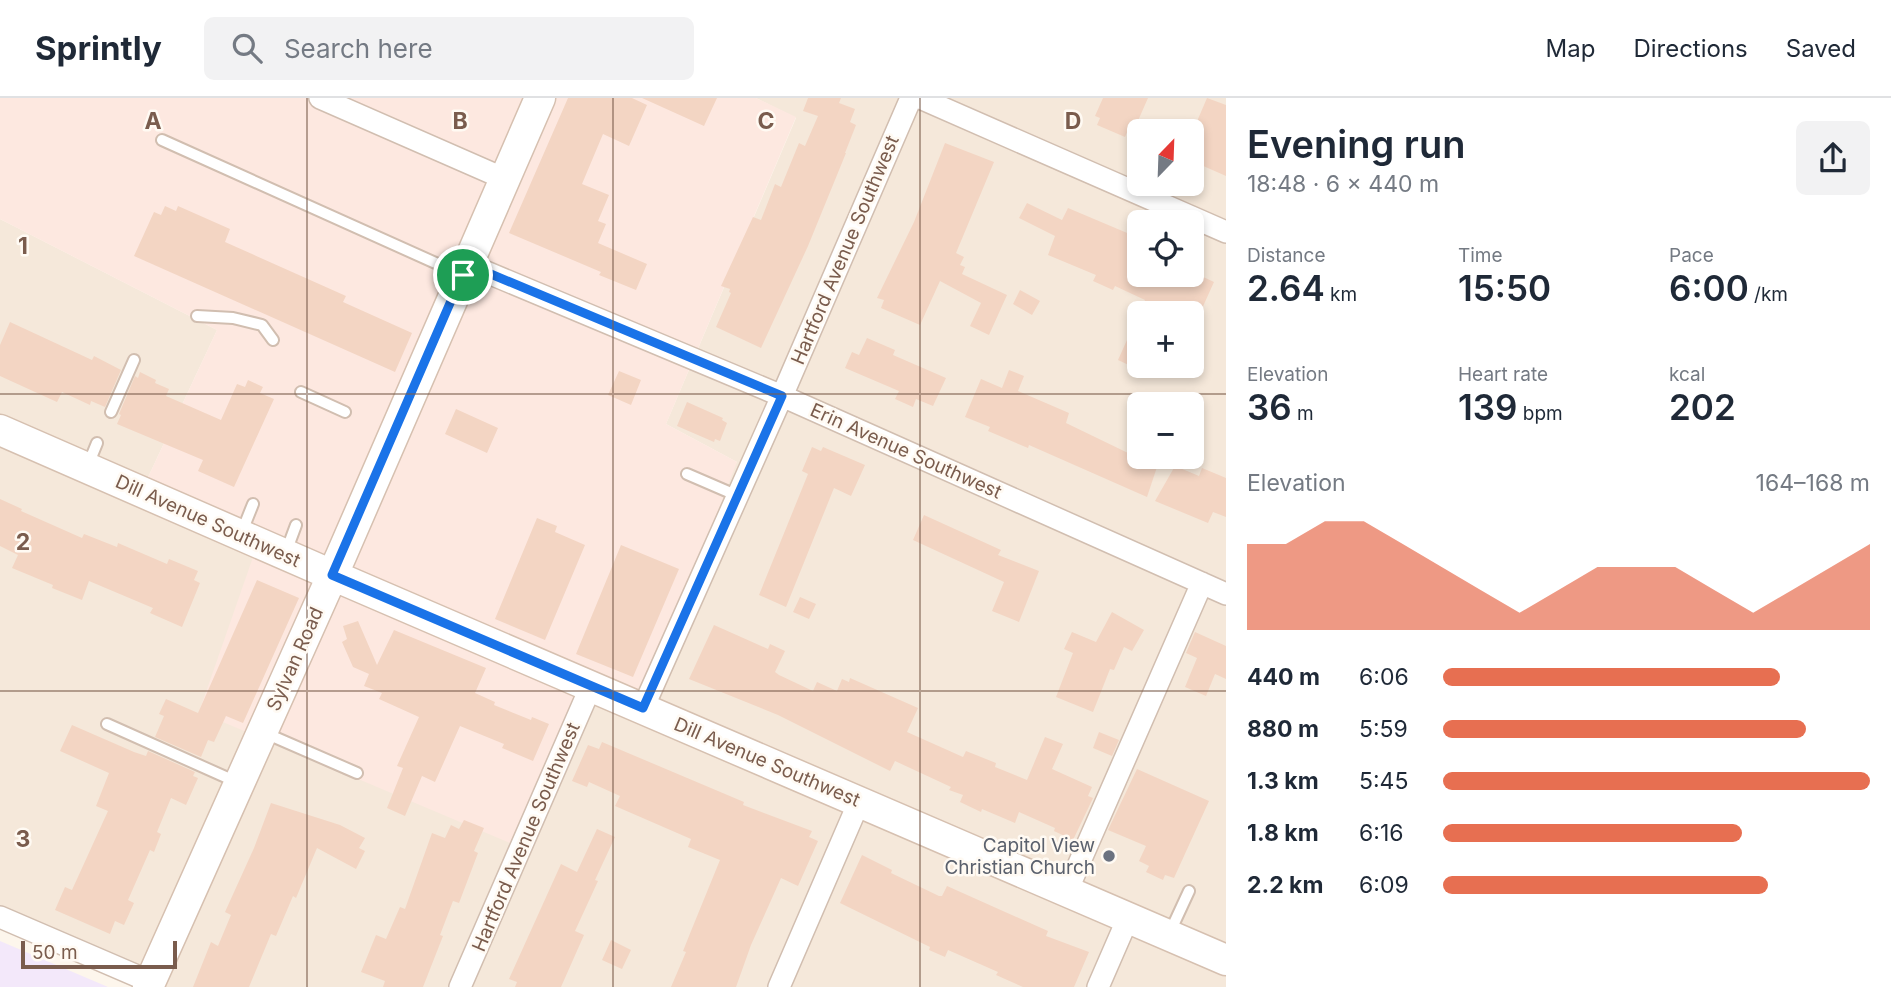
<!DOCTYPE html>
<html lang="en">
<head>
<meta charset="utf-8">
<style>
  body { margin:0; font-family:Inter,sans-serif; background:#f2f2f3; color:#1f2937; height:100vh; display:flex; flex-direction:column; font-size:26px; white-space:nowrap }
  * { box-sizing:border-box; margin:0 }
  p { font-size:23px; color:#747a83 }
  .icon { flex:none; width:38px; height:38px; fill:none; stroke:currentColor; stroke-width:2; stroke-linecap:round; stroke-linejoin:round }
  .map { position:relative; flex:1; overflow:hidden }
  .side { display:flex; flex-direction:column; background:#fff; width:665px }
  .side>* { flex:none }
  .needle { width:46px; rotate:23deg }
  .controls { position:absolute; left:1127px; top:21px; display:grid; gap:14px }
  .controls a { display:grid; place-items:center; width:77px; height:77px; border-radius:10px; background:#fff; box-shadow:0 4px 10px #0003; font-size:35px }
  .scale { position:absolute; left:21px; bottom:18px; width:156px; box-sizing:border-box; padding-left:7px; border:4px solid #7a5c4d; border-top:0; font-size:19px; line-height:24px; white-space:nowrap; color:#7a5c4d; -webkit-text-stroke:5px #fffaf3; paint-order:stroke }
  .pin { position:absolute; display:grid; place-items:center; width:60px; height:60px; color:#fff; margin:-30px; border:4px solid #fff; border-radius:50%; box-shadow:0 2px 7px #0007 }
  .round { display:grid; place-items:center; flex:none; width:74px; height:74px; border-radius:10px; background:#f2f2f3 }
  .summary { display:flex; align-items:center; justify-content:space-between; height:119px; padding:0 21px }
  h1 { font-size:38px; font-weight:600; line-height:52px }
  .stats { display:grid; grid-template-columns:repeat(3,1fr); gap:10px; height:119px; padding:7px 21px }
  .stats div { display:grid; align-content:center }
  .stats b { font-size:35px; font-weight:600 }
  .stats small { font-size:19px; font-weight:400 }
  .stats p { font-size:19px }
  .chart { height:196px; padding:14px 21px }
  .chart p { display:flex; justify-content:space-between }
  .chart svg { width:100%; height:126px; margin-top:7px; fill:#e76f51; opacity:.7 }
  ul { padding:0 21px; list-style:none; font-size:23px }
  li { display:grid; grid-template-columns:112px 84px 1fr; align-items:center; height:52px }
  li i { height:18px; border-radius:9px; background:#e76f51 }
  header { display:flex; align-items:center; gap:42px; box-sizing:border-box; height:98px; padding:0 35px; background:#fff; border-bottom:2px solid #e0e1e3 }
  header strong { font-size:33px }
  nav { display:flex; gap:38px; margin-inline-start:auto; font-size:24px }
  .search { width:490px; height:63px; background:#f2f2f3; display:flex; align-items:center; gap:18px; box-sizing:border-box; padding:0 24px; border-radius:10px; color:#747a83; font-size:26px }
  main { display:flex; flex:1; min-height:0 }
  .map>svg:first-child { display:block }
</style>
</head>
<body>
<header>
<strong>Sprintly</strong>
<div class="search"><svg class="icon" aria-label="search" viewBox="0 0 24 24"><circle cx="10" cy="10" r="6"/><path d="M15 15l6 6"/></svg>Search here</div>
<nav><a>Map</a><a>Directions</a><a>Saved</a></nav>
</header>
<main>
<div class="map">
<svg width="1226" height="889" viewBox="0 0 1226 889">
  <rect width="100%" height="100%" fill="#fdf6ec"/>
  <!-- residential -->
  <path fill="#f5e8da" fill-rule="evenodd" d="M756,0h470v889h-1076l-150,-66v-702l217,111 -74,158 439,202 155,-228 -71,-38 130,-306zM1139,33h53v53h-53zM1139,124h53v53h-53zM1139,215h53v53h-53zM1139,306h53v53h-53z"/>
  <!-- commercial -->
  <path fill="#fde8e0" d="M0,0h756l40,19 -130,307 71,38 -98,250 -57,-22 -67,155 -316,-133 60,-172 -116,-52 74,-158 -217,-111z"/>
  <!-- education -->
  <path fill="#f3e8fa" d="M0,843l108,46h-108z"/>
  <!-- building -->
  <path fill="#f3d5c3" d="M568,0h64l15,7 -18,41 -26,-12 -21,50 27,11 -11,26 8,3 -8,19 49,21 -11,26 -37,-15 2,-3 -92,-39z
    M642,0h75l-13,28z
    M808,0h33l-2,5 16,6 -5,13 6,3 -11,28h1l-38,93 -47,102 -45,-21 15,-34 -2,-1 1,-3 -9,-3 32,-69 8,3 14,-36 6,3 18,-44 6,3 13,-30 -15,-5z
    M1103,0h45l-15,34 -5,-2 -3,7 -28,-12 3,-7 -5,-2z
    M1207,0l19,7v71l-34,-15v-28z
    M945,45l49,19 -38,91 8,4 -4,8 5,2 -3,7 45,21 -18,40 -19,-9 11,-23 -41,-22 -20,44 -39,-17 3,-8 -7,-2 37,-76z
    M1027,105l35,17 6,-12 71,30v37h60l15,7 -14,31h-61v45l-4,10 -17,-8 27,-60 -30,-14 -2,4 -20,-9 3,-6 -48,-20 7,-19 -36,-18z
    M165,108l11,5 2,-5 52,23 -5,13 121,54 -3,6 69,31 -17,39 -261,-116 20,-44 7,3z
    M1020,192l20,11 -8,14 -19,-11z
    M10,224l82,38 2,-4 27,14 -16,37 -14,-6 -1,4 -28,-13 -5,10 -57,-26v-31z
    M867,240l28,12 -2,5 53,23 -13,28 -17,-7 -3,8 -18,-8 4,-8 -54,-23 7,-16 7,3z
    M1009,272l15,6 -6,15 51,22 -3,10 91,44 -10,30 -118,-52 -1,3 -40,-17 2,-4 -25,-10 16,-38 21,9z
    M619,273l22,9 -10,25 -23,-10z
    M140,274l16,8 -1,3 14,6 -3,7 55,24 16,-36 8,3 3,-7 15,7 -3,6 14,6 -40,88 -36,-16 5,-11 -86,-36 4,-9 -2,-1 16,-38 3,2z
    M687,304l36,16 -1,2 5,3 -7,18 -5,-2 -1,3 -37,-16z
    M456,311l42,19 -11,25 -42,-19z
    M812,349l9,4 2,-4 42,18 -14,31 -17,-8 -48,119 -27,-12 49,-121 -6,-3z
    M1175,368l24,10 3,-8 24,10v39l-13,-5 -5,11 -53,-22z
    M0,401l22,10 -1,2 61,27 2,-4 33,13 1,-4 49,21 2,-5 29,12 -4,9 6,3 -18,44 -32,-14 3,-5 -64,-27 -7,19 -30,-12 1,-3 -41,-17 6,-13 -18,-9z
    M924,417l77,35 -3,5 41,16 -20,51 -27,-11 12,-29 -91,-42z
    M537,420l20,8 -2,6 30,13 -40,95 -50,-21z
    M621,447l58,24 -46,108 -57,-23z
    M257,482l42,18 -56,125 -17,-7 -12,26 -6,-2 -7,17 -46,-20 9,-21 -5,-2 7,-15 32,14z
    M800,499l16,7 -7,15 -16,-7z
    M1112,514l32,18 -12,21 -8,-4 -10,23 -4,-1 -17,43 -37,-15 17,-44 -9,-4 8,-17 24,10z
    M358,523l19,44 17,-35 92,38 -11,25 20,9 -1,3 37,15 1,-3 17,7 -16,37 -31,-13 2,-4 -44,-18 -25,56 -13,-6 -17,40 -18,-8 16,-40 -6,-2 22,-49 -40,-18 3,-6 -18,-7 5,-12 -16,-7 -11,-25 5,-3 -4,-13z
    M714,527l54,24 2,-5 15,7 -10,21 4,3 34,16 4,-9 20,9 5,-12 7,3 1,-4 68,30 -11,24 56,25 3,-6 30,12 -1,4 32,13 18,-43 18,7 -11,25 40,18 -4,9 5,2 -20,42 -19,-9 1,-3 -36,-16 -4,11 -33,-14 -1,3 -21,-10 3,-7 -14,-5 2,-3 -56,-26 -5,10 -112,-56 -89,-36z
    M1195,534l31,14v33l-11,-5 -9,22 -21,-9 12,-29 -11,-5z
    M72,627l62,27 12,4 2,-5 47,21 -2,4 5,2 -12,27 -15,-7 -14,34 4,2 -7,18 -4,-2 -22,50 6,3 -10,22 -9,-4 -5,13 -55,-24 10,-23 7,3 36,-79 -12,-5 13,-33 -49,-22z
    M1099,634l20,8 -7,16 -19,-8z
    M602,644l142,60 -1,3 69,26 -3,6 9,4 -20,45 -17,-8 -30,67 -15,42h-65l15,-35 -3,-1 8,-20 29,-71 -32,-13 3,-8 -76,-33 5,-10 -31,-14 -2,5 -15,-6 16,-36 11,4z
    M1137,671l72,32 -35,77 -9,-3 -2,5 -17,-8 3,-6 -10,-5 7,-15 -38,-16z
    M271,705l69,22 25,13 -6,10 6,3 -9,18 -39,-21 -21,50 -3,-2 -17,40 -5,-2 -22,53h-56l18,-45 7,4 13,-31 -6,-3 29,-64z
    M464,722l20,8 -10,23 4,2 -19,50 -6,-2 -13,34 3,1 -20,51h-40l2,-6 -24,-9 15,-37 10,4 14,-32 5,2 27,-76 13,5 6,-13 8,4z
    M597,731l18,8 -20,43 3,1 -23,50 9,4 -23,52h-46l2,-5 -8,-3 52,-115 16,8z
    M862,757l30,15 -1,3 48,23h3l5,-10 101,45 -2,5 43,16 -15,35h-51l-27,-12 2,-3 -50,-22 -3,7 -16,-7 1,-3 -90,-44z
    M611,842l20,10 -9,19 -20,-9z"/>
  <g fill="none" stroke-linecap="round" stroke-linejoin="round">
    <!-- service casing -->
    <g stroke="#d1beb0" stroke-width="14">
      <path id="service" d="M162,42l298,134
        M197,218l36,2 29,7 11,15
        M301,294l44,20
        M111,314l23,-52
        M88,367l9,-22
        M687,376l51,22
        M241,436l12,-30
        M286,454l10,-27
        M107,626l132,59
        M265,635l92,40
        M1170,834l19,-41"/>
    </g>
    <!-- minor casing -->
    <g stroke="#d1beb0" stroke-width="24">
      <path id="minor" d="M320,0l185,81
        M920,0l306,134
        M467,166l315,132 444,198
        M643,610l139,-312 129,-298
        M1067,793l135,-308
        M0,819l151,65
        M460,889l131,-301
        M779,889l80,-185
        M1098,889l30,-69"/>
    </g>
    <!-- secondary casing -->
    <g stroke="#d6c0b0" stroke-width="33">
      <path id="secondary" d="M0,332l332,145 894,385
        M148,889l193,-431 199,-458"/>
    </g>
    <!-- service -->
    <use href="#service" stroke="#fff" stroke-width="10"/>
    <!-- minor -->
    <use href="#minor" stroke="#fff" stroke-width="21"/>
    <!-- secondary -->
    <use href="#secondary" stroke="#fff" stroke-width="30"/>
  </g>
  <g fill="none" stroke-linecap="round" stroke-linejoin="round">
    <!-- route casing -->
    <g stroke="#fff" stroke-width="14">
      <path id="route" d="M467,166l315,132 -139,312 -311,-133z"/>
    </g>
    <!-- route -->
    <use href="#route" stroke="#1a73e8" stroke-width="9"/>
  </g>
  <!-- grid -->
  <path fill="none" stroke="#7a5c4d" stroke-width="2" stroke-opacity="0.55" d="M307,0v889M613,0v889M920,0v889M0,296h1226M0,593h1226"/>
  <!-- markers -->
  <circle fill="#6b7280" stroke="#fffaf3" stroke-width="2.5" cx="1109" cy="758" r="7"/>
  <g text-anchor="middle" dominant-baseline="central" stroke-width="5" stroke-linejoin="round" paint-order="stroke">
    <!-- street labels -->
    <g font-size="19" fill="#7a5c4d" stroke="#fffaf3">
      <text transform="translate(845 152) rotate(-67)">Hartford Avenue Southwest</text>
      <text transform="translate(906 353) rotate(24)">Erin Avenue Southwest</text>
      <text transform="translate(208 423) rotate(24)">Dill Avenue Southwest</text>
      <text transform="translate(295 561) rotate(-66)">Sylvan Road</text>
      <text transform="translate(767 664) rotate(23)">Dill Avenue Southwest</text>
      <text transform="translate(526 739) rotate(-67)">Hartford Avenue Southwest</text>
    </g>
    <!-- worship labels -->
    <g font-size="19" fill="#5b616d" stroke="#fffaf3" text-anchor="end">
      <text x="1095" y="747">Capitol View<tspan x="1095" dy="22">Christian Church</tspan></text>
    </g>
  </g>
  <g font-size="23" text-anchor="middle" font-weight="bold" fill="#7a5c4d" stroke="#fffaf3" stroke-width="5" stroke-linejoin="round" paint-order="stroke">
    <text x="153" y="31">A</text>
    <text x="460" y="31">B</text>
    <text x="766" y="31">C</text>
    <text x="1073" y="31">D</text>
    <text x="23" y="156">1</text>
    <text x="23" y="452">2</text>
    <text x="23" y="749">3</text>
  </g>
</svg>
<div class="controls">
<a><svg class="needle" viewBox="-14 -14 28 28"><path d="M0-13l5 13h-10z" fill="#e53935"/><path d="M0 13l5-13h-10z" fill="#747a83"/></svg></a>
<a><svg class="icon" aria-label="locate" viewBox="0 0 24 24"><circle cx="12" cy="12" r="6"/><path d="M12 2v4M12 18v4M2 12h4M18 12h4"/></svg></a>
<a>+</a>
<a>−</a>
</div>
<div class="scale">50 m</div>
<div class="pin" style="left:463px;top:177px;background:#1e9e55"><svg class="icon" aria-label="arrive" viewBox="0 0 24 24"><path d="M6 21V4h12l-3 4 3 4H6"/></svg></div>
</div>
<section class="side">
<div class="summary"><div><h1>Evening run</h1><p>18:48 · 6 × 440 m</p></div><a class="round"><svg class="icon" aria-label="share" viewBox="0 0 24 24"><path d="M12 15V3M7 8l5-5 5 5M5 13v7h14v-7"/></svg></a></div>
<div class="stats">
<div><p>Distance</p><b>2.64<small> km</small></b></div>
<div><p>Time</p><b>15:50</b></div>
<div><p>Pace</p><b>6:00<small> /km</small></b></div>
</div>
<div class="stats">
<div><p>Elevation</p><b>36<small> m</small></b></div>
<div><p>Heart rate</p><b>139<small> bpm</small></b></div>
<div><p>kcal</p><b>202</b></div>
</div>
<div class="chart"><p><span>Elevation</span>164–168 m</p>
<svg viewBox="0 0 160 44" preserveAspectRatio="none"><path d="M0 44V14L10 14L20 6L30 6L40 14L50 22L60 30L70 38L80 30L90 22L100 22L110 22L120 30L130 38L140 30L150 22L160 14V44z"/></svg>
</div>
<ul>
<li><b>440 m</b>6:06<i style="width:79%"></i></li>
<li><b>880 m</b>5:59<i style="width:85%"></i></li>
<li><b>1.3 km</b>5:45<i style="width:100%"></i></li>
<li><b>1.8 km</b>6:16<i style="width:70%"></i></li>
<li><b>2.2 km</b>6:09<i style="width:76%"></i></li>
</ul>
</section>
</main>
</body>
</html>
